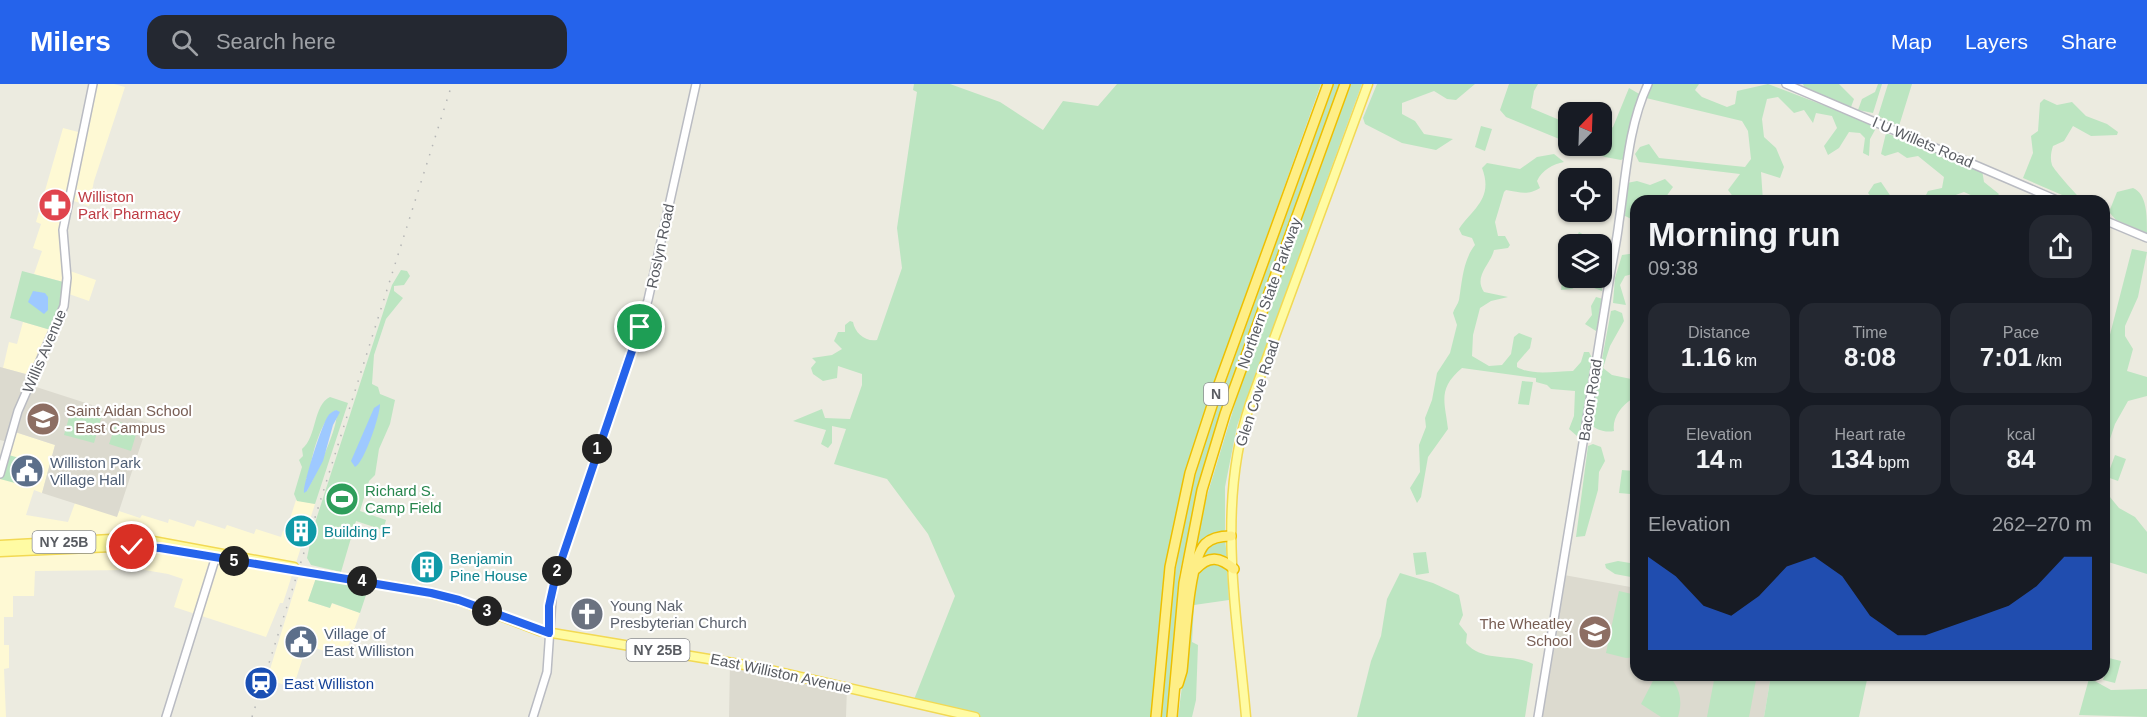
<!DOCTYPE html>
<html lang="en">
<head>
<meta charset="utf-8">
<style>
  body { margin:0; font-family:Arial,sans-serif; background:#242831; color:#f1f3f6; height:100vh; display:flex; flex-direction:column; font-size:22px; white-space:nowrap }
  * { box-sizing:border-box; margin:0 }
  p { font-size:20px; color:#9ea1a6 }
  .icon { flex:none; width:33px; height:33px; fill:none; stroke:currentColor; stroke-width:2; stroke-linecap:round; stroke-linejoin:round }
  .map { position:relative; flex:1; overflow:hidden }
  .panel { position:absolute; left:1630px; top:111px; width:480px; height:486px; display:flex; flex-direction:column; background:#171b24; border-radius:18px; box-shadow:0 2px 4px #0004 }
  .panel>* { flex:none }
  .needle { width:39px; rotate:23deg }
  .controls { position:absolute; left:1558px; top:18px; display:grid; gap:12px }
  .controls a { display:grid; place-items:center; width:54px; height:54px; border-radius:12px; background:#171b24; box-shadow:0 2px 4px #0004; font-size:30px }
  .pin { position:absolute; display:grid; place-items:center; width:51px; height:51px; color:#fff; margin:-26px; border:3px solid #fff; border-radius:50%; box-shadow:0 2px 6px #0007 }
  .km { position:absolute; width:30px; height:30px; margin:-15px; border-radius:50%; background:#222; color:#fff; font-size:16px; line-height:30px; text-align:center }
  .round { display:grid; place-items:center; flex:none; width:63px; height:63px; border-radius:18px; background:#242831 }
  .head { display:flex; align-items:center; justify-content:space-between; height:102px; padding:0 18px }
  h1 { font-size:33px; font-weight:700; line-height:45px }
  .figures { display:grid; grid-template-columns:repeat(3,1fr); gap:9px; height:102px; padding:6px 18px }
  .figures div { display:grid; align-content:center; border-radius:15px; background:#242831; text-align:center }
  .figures b { font-size:26px; font-weight:700 }
  .figures small { font-size:16px; font-weight:400 }
  .figures p { font-size:16px }
  .chart { height:168px; padding:12px 18px }
  .chart p { display:flex; justify-content:space-between }
  .chart svg { width:100%; height:108px; margin-top:6px; fill:#2563eb; opacity:.7 }
  header { display:flex; align-items:center; gap:36px; box-sizing:border-box; height:84px; padding:0 30px; background:#2563eb; color:#fff }
  header strong { font-size:28px }
  nav { display:flex; gap:33px; margin-inline-start:auto; font-size:21px }
  .search { width:420px; height:54px; background:#242831; display:flex; align-items:center; gap:15px; box-sizing:border-box; padding:0 21px; border-radius:18px; color:#9ea1a6; font-size:22px }
  .map>svg:first-child { display:block }
</style>
</head>
<body>
<header>
<strong>Milers</strong>
<div class="search"><svg class="icon" aria-label="search" viewBox="0 0 24 24"><circle cx="10" cy="10" r="6"/><path d="M15 15l6 6"/></svg>Search here</div>
<nav><a>Map</a><a>Layers</a><a>Share</a></nav>
</header>
<div class="map">
<svg width="2147" height="633" viewBox="0 0 2147 633">
  <rect width="100%" height="100%" fill="#ecebe0"/>
  <!-- commercial -->
  <path fill="#fef9d4" d="M88,0h26l11,3 -31,94 -5,25 -21,-7 -5,31 4,40 29,10 -7,21 -23,-8 1,-10 -33,-9 8,-23 -9,-3 8,-24 -5,-2 27,-94 19,5 11,-47z
    M23,238l32,9 -22,45 -30,-8 6,-26 8,2z
    M12,347l43,14 -13,48 -8,-3 -8,25 42,7 7,-19 42,13 2,-5 21,7 2,-3 26,8 1,-4 25,8 3,-7 28,9 2,-4 27,9 2,-5 25,8 2,-6h3l10,-31 19,4 -32,99h-3l-14,34 -92,-30 9,-28 -15,-5 -41,-7v3l-92,1 -1,25h-21v21h-9v28h5v23l-5,1 2,48h-6v-252z
    M299,491l17,3 -8,23 22,7 1,-5 29,10 -16,45 -37,-13 -14,43 -26,-9z"/>
  <!-- education -->
  <path fill="#dcdacf" d="M0,283l33,9 -3,9 118,38 -31,94 -75,-24 13,-48 -43,-14 -4,11 -8,-2z
    M1564,491l72,13v87h135l-7,42h-226z
    M730,578l117,25 -1,30h-117z"/>
  <!-- green -->
  <path fill="#bce5c1" fill-rule="evenodd" d="M914,0h36l50,18 43,28 20,-29 35,5 19,-22h204l-102,285 -31,95 -23,103 -14,150h-176l-62,-15 42,-106 -27,-62 -41,-55 -53,-15 12,-35 -14,-3v17l-4,5 -7,-4 5,-14 -33,-9 29,-12 3,9 25,1 12,-34v-11l-24,-8 -1,12 -14,3 -10,-7 -2,-6 5,-6 -4,-4 20,-3 10,-6 -8,-8 4,-9h7v-7l5,-4 3,1c2,11 12,20 24,18l25,-72 -5,-40 20,-136 -4,-2z
    M1334,0h6l-114,314 -24,74 -23,104 -12,141h-6l8,-109 17,-98 20,-73z
    M1351,0h11l-125,342 -12,61v43l-34,33 8,-41 39,-128z
    M1377,0h98l-19,16 -9,-1 -13,-8 -32,12v11l13,7 9,13 29,5 -17,11 -34,-7 -37,-19 -2,-6z
    M1509,0h29l-4,7 -3,17 38,16v19l-63,-26 -6,-7z
    M1652,0h47l-4,6 7,7 25,10 8,-3 2,-13 31,-7 102,39 5,7 -5,9 -1,17 -6,-3 2,-15 -5,-5 -11,-1 -10,16 -11,7 -4,-9 13,-18 -5,-12 -16,-3 -3,10 -9,-13 -10,3 -16,-16 -11,2 -5,20 2,18 12,11 8,19 -4,11 -19,-6 2,29 -29,-3 -6,-8 12,-16 -101,-12 -4,-8 5,-7 9,-3 10,14 86,9 6,-8 -3,-28 -6,-10 -96,-23z
    M1803,0h36l15,15 -3,8h-3l-43,-18z
    M1878,0h4l-9,29 -15,-3 4,-11 13,-7z
    M1888,0h24l-13,42 -21,-10z
    M1629,4l12,7 -16,63 -4,2 -16,-3 -29,-11h26v-12l11,-7z
    M2044,15l13,6 15,-3 14,14 21,8 11,8 -1,3 -26,1 -18,-10 -9,15 -11,5c-2,6 -3,13 -1,19 2,5 27,33 31,36h-7l-53,-23 10,-25 -2,-17 7,-5 2,-28z
    M1481,42l11,3 -7,22 -10,-4z
    M1886,49l47,18 10,7 39,12 2,12 15,12 -6,7h-20v-5l-9,-4 -25,9h-16l5,-10 14,-3 2,-11 -26,-21 -11,2 -9,-6 -13,4 -4,-2z
    M1554,70l10,8c-11,2 -22,8 -27,19l3,7c-13,8 -20,4 -34,2l-2,2 -9,30 3,14h7l5,9 -2,3 -14,2c-3,14 -21,26 -10,42l24,5 -17,4 -11,7 -7,27 -1,21 17,10 13,-1 9,-11 3,-17 5,-4 13,5 -2,10 -13,15v4c15,9 39,4 56,4l8,-9 3,-10h5l3,6 -11,75 -4,3 -8,-7 5,-13 1,-25 -24,-2 -4,-4 -11,-3v-4l-74,-10c-25,21 -17,34 -14,61l-20,28 -7,40 -4,6 -7,-15 10,-16 -1,-27 7,-18 -1,-9 7,-18 5,-27 13,-20 7,-28 -4,-12c1,-4 5,-9 6,-13 3,-18 4,-40 16,-55l-3,-7 -10,-3 -3,-6c13,-20 35,-30 23,-61l5,-5 33,6 17,-12z
    M1665,95l8,8 -10,14h-27v20l-11,-5 2,-33 10,-2 13,4z
    M1881,98l13,19h-19l-7,-8 6,-9z
    M2133,104c14,6 14,27 14,45l-31,-13 -7,-8 8,-20z
    M1579,148l17,10 14,3 -8,31v15l-21,-8 -9,6 -11,1 3,-24 5,-6v18h33v-34h-22l-3,-8z
    M2132,165l15,3 -9,45 -13,29v10l8,13 -6,22 20,6v19l-19,5 -13,23 -10,30v-100z
    M1636,169v20l-11,3 -5,9 6,20 -13,-2 2,-25 7,-23z
    M401,186l6,1 3,5 -6,9 -10,1v5l9,7 -17,21 -12,36 -2,29 6,3 2,7 15,6 -5,24 -11,25 -4,26 -6,6 -9,30 26,9 -3,10 -27,-9 -15,51 -30,-7 -4,-7 6,-29 79,-244z
    M22,187l45,12 -13,48 -44,-13z
    M1596,213l7,2 -4,14v15l-3,3 -11,-7 7,-9 -1,-9z
    M1615,226l7,3 2,8 -14,25 -7,22 9,7 24,5v6h-2l-2,13c-11,7 -20,19 -18,32 -8,2 -19,-1 -24,-8l21,-112z
    M1522,297l11,1 -4,23 -11,-1z
    M330,313l18,6 -33,101 -18,-3 -3,-7 8,-27 -3,-7 4,-4 -1,-7c15,-12 11,-44 28,-52zM336,326c5,14 -21,65 -29,81l-1,-12 4,-5c0,-16 12,-57 26,-64z
    M72,323l30,8 -8,28 -30,-8z
    M117,337l21,7 -7,23 -22,-7z
    M1593,360l8,3 4,14 -6,11 -1,18 -13,46 -9,1 12,-91z
    M5,370l18,5 -8,24 -15,-4z
    M2115,371l11,4 -8,22 -11,-4z
    M1622,386l12,1 -4,23 -11,-1z
    M2105,407l14,17 16,9 12,15v42l-42,-13z
    M1225,455l2,19 -26,-3 8,-12z
    M1426,468l3,21 -13,2 -3,-22z
    M1215,477l12,6 2,33 -35,5 -2,37 6,3 -2,55 -4,17h-14l18,-138 3,-8z
    M1618,477l18,3v14l-21,-4 -9,-6 -1,-4z
    M1400,489l33,10 26,12 4,20 -4,9 8,10 -1,9c17,20 47,10 67,21l-8,53h-168l14,-56 10,-25 6,-37z
    M316,494l53,8 -9,27 -28,-10 -2,5 -22,-7z
    M1619,507l17,4v62l-10,1 -20,-5z
    M2109,574l12,3 -6,22 -12,-3z
    M1656,591h12c12,12 15,26 10,42h-17l-20,-13z
    M1715,591h42l-8,42h-42z
    M1771,591h97l-9,42h-95z
    M2090,591h4l-1,5 18,10 36,-1v28l-68,-2z"/>
  <!-- water -->
  <path fill="#9ec9ff" d="M33,207l12,2 3,4v13l-4,4 -16,-12z
    M380,320c0,12 -16,59 -25,63l-4,-6 23,-53z
    M336,326l4,2 -7,13 -10,36 -16,30 -3,2c-2,-6 18,-69 24,-77 2,-3 4,-4 8,-6z"/>
  <g fill="none" stroke-linecap="round" stroke-linejoin="round">
    <!-- secondary casing -->
    <g stroke="#b9bbc2" stroke-width="10">
      <path id="secondary" d="M1786,0l273,117
        M2104,136l43,18
        M0,390l18,-63 46,-105 3,-28 -4,-48 30,-146
        M166,633l51,-164
        M533,633l14,-45 6,-87 95,-285 48,-216
        M1538,633c25,-147 48,-294 72,-441 3,-18 7,-36 9,-54 7,-46 9,-95 29,-138"/>
    </g>
    <!-- primary casing -->
    <g stroke="#f2d953" stroke-width="11">
      <path id="primary" d="M0,461l111,-6 42,2 141,26
        M0,468l112,-5 48,1 261,43 37,9 82,31 217,36 218,50
        M1246,633c-9,-104 -30,-212 4,-313l118,-320"/>
    </g>
    <!-- highway casing -->
    <g stroke="#edbf00" stroke-width="12">
      <path id="highway" d="M1196,485c13,-14 24,-12 38,0
        M1178,600l4,-13c3,-26 6,-109 23,-127 7,-7 17,-8 26,-8
        M1156,633l14,-150 20,-94 29,-89 109,-300
        M1172,633l12,-134 18,-93 23,-76 120,-330"/>
    </g>
    <!-- secondary -->
    <use href="#secondary" stroke="#fff" stroke-width="7"/>
    <!-- primary -->
    <use href="#primary" stroke="#fffba3" stroke-width="8"/>
    <!-- highway -->
    <use href="#highway" stroke="#feee86" stroke-width="9"/>
    <!-- rail -->
    <path stroke="#b4b5b5" stroke-width="1.5" stroke-dasharray="1.5 8" stroke-linecap="butt" d="M252,633l200,-633"/>
  </g>
  <g fill="none" stroke-linecap="round" stroke-linejoin="round">
    <!-- route casing -->
    <g stroke="#fff" stroke-width="12">
      <path id="route" d="M132,463l28,1 271,45 28,7 90,33v-27l6,-27 85,-252"/>
    </g>
    <!-- route -->
    <use href="#route" stroke="#2563eb" stroke-width="8"/>
  </g>
  <!-- icons -->
  <defs>
    <g id="pharmacy-disc" transform="scale(1.725)"><circle r="9.5" fill="#e0444e" stroke="#fff"/><path d="M-2-6h4v4h4v4h-4v4h-4v-4h-4v-4h4Z" fill="#fff"/></g>
    <g id="school-disc" transform="scale(1.725)"><circle r="9.5" fill="#8d6e63" stroke="#fff"/><path d="M0-5L7-2L0 1L-7-2ZM-4 1L0 2.5L4 1V4Q0 6-4 4Z" fill="#fff"/></g>
    <g id="civic-disc" transform="scale(1.725)"><circle r="9.5" fill="#5c6f8a" stroke="#fff"/><path d="M-.6-6.5H3V-4.5H.6V-3L4-1V1h2V6H-6V1h2V-1L-.6-3ZM-1.2 2.5V6h2.4V2.5Z" fill="#fff"/></g>
    <g id="stadium-disc" transform="scale(1.725)"><circle r="9.5" fill="#2e9e5b" stroke="#fff"/><path d="M0-5a6.5 5 0 1 0 0 10a6.5 5 0 1 0 0-10ZM-3.5-1.8h7v3.6h-7Z" fill="#fff"/></g>
    <g id="building-disc" transform="scale(1.725)"><circle r="9.5" fill="#0f9aa8" stroke="#fff"/><path d="M-4-6H4V6H1V3H-1V6H-4ZM-2.5-4.3h1.7v1.8h-1.7ZM.8-4.3h1.7v1.8H.8ZM-2.5-1h1.7V.8h-1.7ZM.8-1h1.7V.8H.8Z" fill="#fff"/></g>
    <g id="church-disc" transform="scale(1.725)"><circle r="9.5" fill="#6b7280" stroke="#fff"/><path d="M-1.2-6h2.4v3.5h3.3v2.4h-3.3V6h-2.4V-.1h-3.3v-2.4h3.3Z" fill="#fff"/></g>
    <g id="station-disc" transform="scale(1.725)"><circle r="9.5" fill="#1a4fb4" stroke="#fff"/><path d="M-3-6H3Q5-6 5-4V2Q5 4 3 4L4.5 6H3L1.5 4h-3L-3 6H-4.5L-3 4Q-5 4-5 2V-4Q-5-6-3-6ZM-3.5-4v3h7v-3ZM-3.5 1v1.5H-2V1ZM2 1v1.5H3.5V1Z" fill="#fff"/></g>
  </defs>
  <g fill-rule="evenodd">
    <use href="#pharmacy-disc" x="55" y="121"/>
    <use href="#school-disc" x="43" y="335"/>
    <use href="#civic-disc" x="27" y="387"/>
    <use href="#stadium-disc" x="342" y="415"/>
    <use href="#building-disc" x="301" y="447"/>
    <use href="#building-disc" x="427" y="483"/>
    <use href="#church-disc" x="587" y="530"/>
    <use href="#school-disc" x="1595" y="548"/>
    <use href="#civic-disc" x="301" y="558"/>
    <use href="#station-disc" x="261" y="599"/>
  </g>
  <g text-anchor="middle" dominant-baseline="central" stroke-width="4.5" stroke-linejoin="round" paint-order="stroke">
    <!-- shield labels -->
    <g fill="#fff" stroke="#8b8d91" stroke-width="1.5">
      <rect x="1204" y="299" width="24" height="22" rx="4.5"/>
      <rect x="32.5" y="447" width="63" height="22" rx="4.5"/>
      <rect x="626.5" y="555" width="63" height="22" rx="4.5"/>
    </g>
    <g font-size="14" font-weight="bold" fill="#595c62">
      <text x="1216" y="310">N</text>
      <text x="64" y="458">NY 25B</text>
      <text x="658" y="566">NY 25B</text>
    </g>
    <!-- street labels -->
    <g font-size="15" fill="#595c62" stroke="#fff">
      <text transform="translate(1923 58) rotate(23)">I U Willets Road</text>
      <text transform="translate(660 162) rotate(-78)">Roslyn Road</text>
      <text transform="translate(1269 209) rotate(-70)">Northern State Parkway</text>
      <text transform="translate(44 267) rotate(-67)">Willis Avenue</text>
      <text transform="translate(1257 309) rotate(-72)">Glen Cove Road</text>
      <text transform="translate(1590 316) rotate(-81)">Bacon Road</text>
      <text transform="translate(781 589) rotate(12)">East Williston Avenue</text>
    </g>
    <!-- health labels -->
    <g font-size="15" fill="#be3a42" stroke="#fff" text-anchor="start">
      <text x="78" y="112">Williston<tspan x="78" dy="17">Park Pharmacy</tspan></text>
    </g>
    <!-- education labels -->
    <g font-size="15" fill="#785e54" stroke="#fff" text-anchor="start">
      <text x="66" y="326">Saint Aidan School<tspan x="66" dy="17">- East Campus</tspan></text>
      <text x="1572" y="539" text-anchor="end">The Wheatley<tspan x="1572" dy="17">School</tspan></text>
    </g>
    <!-- service labels -->
    <g font-size="15" fill="#4e5e75" stroke="#fff" text-anchor="start">
      <text x="50" y="378">Williston Park<tspan x="50" dy="17">Village Hall</tspan></text>
      <text x="324" y="549">Village of<tspan x="324" dy="17">East Williston</tspan></text>
    </g>
    <!-- leisure labels -->
    <g font-size="15" fill="#27864d" stroke="#fff" text-anchor="start">
      <text x="365" y="406">Richard S.<tspan x="365" dy="17">Camp Field</tspan></text>
    </g>
    <!-- culture labels -->
    <g font-size="15" fill="#0d838f" stroke="#fff" text-anchor="start">
      <text x="324" y="447">Building F</text>
      <text x="450" y="474">Benjamin<tspan x="450" dy="17">Pine House</tspan></text>
    </g>
    <!-- worship labels -->
    <g font-size="15" fill="#5b616d" stroke="#fff" text-anchor="start">
      <text x="610" y="521">Young Nak<tspan x="610" dy="17">Presbyterian Church</tspan></text>
    </g>
    <!-- transit labels -->
    <g font-size="15" fill="#164399" stroke="#fff" text-anchor="start">
      <text x="284" y="599">East Williston</text>
    </g>
  </g>
</svg>
<div class="controls">
<a><svg class="needle" viewBox="-14 -14 28 28"><path d="M0-13l5 13h-10z" fill="#e53935"/><path d="M0 13l5-13h-10z" fill="#9ea1a6"/></svg></a>
<a><svg class="icon" aria-label="locate" viewBox="0 0 24 24"><circle cx="12" cy="12" r="6"/><path d="M12 2v4M12 18v4M2 12h4M18 12h4"/></svg></a>
<a><svg class="icon" aria-label="layers" viewBox="0 0 24 24"><path d="M12 4l9 5-9 5-9-5zM3 14l9 5 9-5"/></svg></a>
</div>
<div class="pin" style="left:640px;top:243px;background:#1e9e55"><svg class="icon" aria-label="arrive" viewBox="0 0 24 24"><path d="M6 21V4h12l-3 4 3 4H6"/></svg></div>
<div class="pin" style="left:132px;top:463px;background:#d93025"><svg class="icon" aria-label="check" viewBox="0 0 24 24"><path d="M5 12l5 5 9-10"/></svg></div>
<b class="km" style="left:597px;top:365px">1</b>
<b class="km" style="left:557px;top:487px">2</b>
<b class="km" style="left:487px;top:527px">3</b>
<b class="km" style="left:362px;top:497px">4</b>
<b class="km" style="left:234px;top:477px">5</b>
<section class="panel">
<div class="head"><div><h1>Morning run</h1><p>09:38</p></div><a class="round"><svg class="icon" aria-label="share" viewBox="0 0 24 24"><path d="M12 15V3M7 8l5-5 5 5M5 13v7h14v-7"/></svg></a></div>
<div class="figures">
<div><p>Distance</p><b>1.16<small> km</small></b></div>
<div><p>Time</p><b>8:08</b></div>
<div><p>Pace</p><b>7:01<small> /km</small></b></div>
</div>
<div class="figures">
<div><p>Elevation</p><b>14<small> m</small></b></div>
<div><p>Heart rate</p><b>134<small> bpm</small></b></div>
<div><p>kcal</p><b>84</b></div>
</div>
<div class="chart"><p><span>Elevation</span>262–270 m</p>
<svg viewBox="0 0 160 44" preserveAspectRatio="none"><path d="M0 44V6L10 14L20 26L30 30L40 22L50 10L60 6L70 14L80 30L90 38L100 38L110 34L120 30L130 26L140 18L150 6L160 6V44z"/></svg>
</div>
</section>
</div>
</body>
</html>
